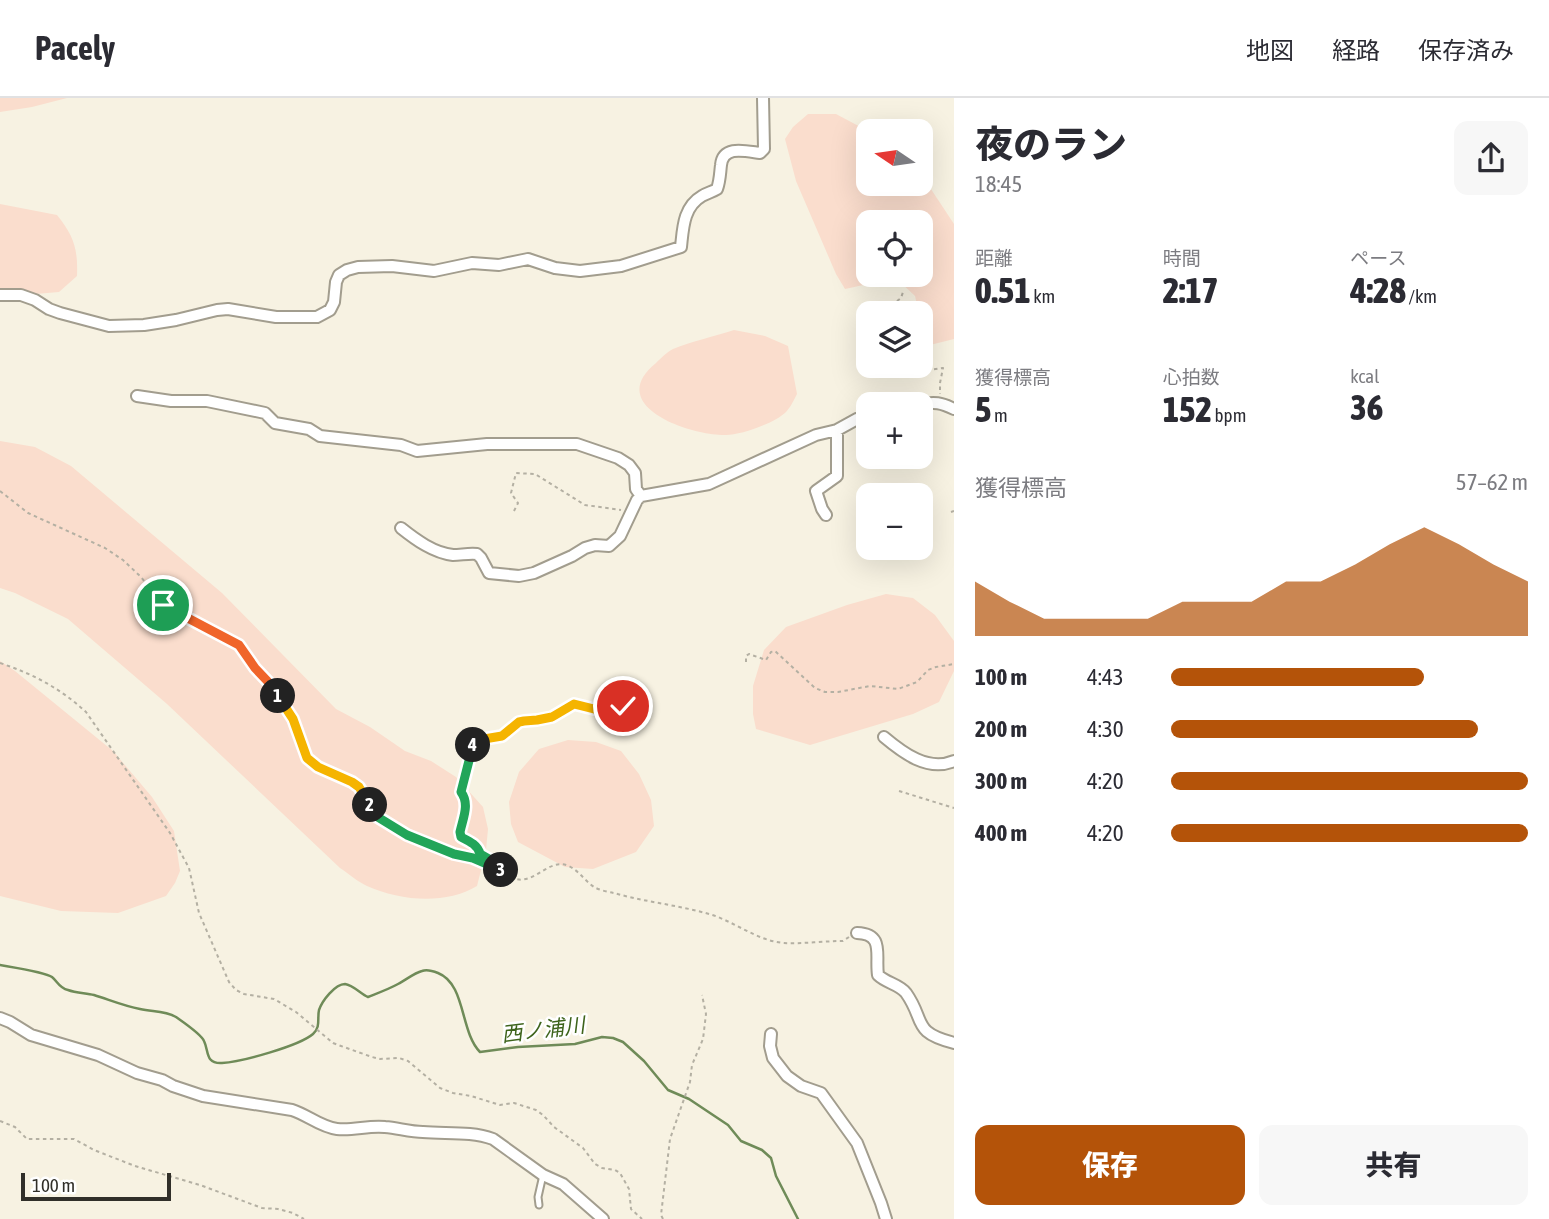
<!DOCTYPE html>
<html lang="ja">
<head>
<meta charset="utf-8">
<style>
  body { margin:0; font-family:"Asap Condensed","Noto Sans JP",sans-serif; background:#f7f7f7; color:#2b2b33; height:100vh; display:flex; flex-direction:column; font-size:26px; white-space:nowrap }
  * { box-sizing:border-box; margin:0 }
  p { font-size:23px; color:#7c7c81 }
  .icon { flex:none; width:38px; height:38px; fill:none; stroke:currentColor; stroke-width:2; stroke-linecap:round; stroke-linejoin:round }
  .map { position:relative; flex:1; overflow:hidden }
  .drawer { display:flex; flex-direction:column; background:#fff; width:595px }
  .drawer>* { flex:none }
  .needle { width:46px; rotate:283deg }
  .controls { position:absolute; left:856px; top:21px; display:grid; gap:14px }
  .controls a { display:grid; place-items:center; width:77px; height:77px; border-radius:14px; background:#fff; box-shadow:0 7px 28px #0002; font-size:35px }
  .scale { position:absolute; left:21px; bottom:18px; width:150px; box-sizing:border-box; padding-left:7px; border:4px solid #312f29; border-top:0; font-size:19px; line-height:24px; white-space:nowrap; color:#312f29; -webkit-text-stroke:5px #fff; paint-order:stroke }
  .pin { position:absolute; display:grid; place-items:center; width:60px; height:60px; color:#fff; margin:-30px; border:4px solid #fff; border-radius:50%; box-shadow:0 2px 7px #0007 }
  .km { position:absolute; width:35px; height:35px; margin:-18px; border-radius:50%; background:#222; color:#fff; font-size:19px; line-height:35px; text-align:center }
  .round { display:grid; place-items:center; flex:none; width:74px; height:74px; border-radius:14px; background:#f7f7f7 }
  .summary { display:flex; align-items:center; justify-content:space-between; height:119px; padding:0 21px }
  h1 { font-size:38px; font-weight:800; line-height:52px }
  .metrics { display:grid; grid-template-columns:repeat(3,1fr); gap:10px; height:119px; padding:7px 21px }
  .metrics div { display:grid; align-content:center }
  .metrics b { font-size:35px; font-weight:800 }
  .metrics small { font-size:19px; font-weight:400 }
  .metrics p { font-size:19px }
  .chart { height:196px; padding:14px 21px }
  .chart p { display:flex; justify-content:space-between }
  .chart svg { width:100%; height:126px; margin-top:7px; fill:#b45309; opacity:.7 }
  .primary-button { display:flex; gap:14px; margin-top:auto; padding:14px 21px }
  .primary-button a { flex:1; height:80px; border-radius:14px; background:#b45309; color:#fff; font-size:28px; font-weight:800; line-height:80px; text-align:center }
  .primary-button a+a { background:#f7f7f7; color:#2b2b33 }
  ul { padding:0 21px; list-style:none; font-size:23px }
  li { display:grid; grid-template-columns:112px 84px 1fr; align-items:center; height:52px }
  li i { height:18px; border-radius:9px; background:#b45309 }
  header { display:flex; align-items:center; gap:42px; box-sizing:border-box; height:98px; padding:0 35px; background:#fff; border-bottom:2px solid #e1e1e2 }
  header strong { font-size:33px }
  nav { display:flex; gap:38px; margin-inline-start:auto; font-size:24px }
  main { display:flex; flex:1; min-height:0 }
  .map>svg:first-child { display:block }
</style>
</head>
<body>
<header>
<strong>Pacely</strong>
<nav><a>地図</a><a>経路</a><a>保存済み</a></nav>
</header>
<main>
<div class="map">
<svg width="954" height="1121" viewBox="0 0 954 1121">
  <rect width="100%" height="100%" fill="#f7f2e2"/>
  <!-- green -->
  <path fill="#faddcd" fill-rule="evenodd" d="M0,0h67l-35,9 -32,5z
    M808,16h28l32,17v53h52l1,-10 33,50v115l-28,7 -5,-25 -1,-8h-1l-4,-17 -19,-18 -51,11 -9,-15 -40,-93 -11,-42 8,-12zM920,124v53h-52v-53z
    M0,106l57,11c17,21 21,34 20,61l-18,16 -35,3h-24z
    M734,232l31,6 23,10 9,48c-3,6 -7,14 -11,18 -11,11 -45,23 -60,23 -35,1 -123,-29 -70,-72 5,-5 11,-11 17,-14 16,-7 43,-13 61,-19z
    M0,343l35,6 36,19 151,127 114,116 34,18 35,24 26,10 25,16 27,30 5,22 -2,21 -9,36c-31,19 -77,15 -110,0 -9,-4 -18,-12 -27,-18l-173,-164 -99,-85 -53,-26 -15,-5z
    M886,496l27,4 22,17 19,26v30l-15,31 -26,12 -103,31 -54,-16 -3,-15v-28l11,-36 22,-23 61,-22z
    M0,563l15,10 98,80 39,46 22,34 6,40 -5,12 -9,13 -48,17 -57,-2 -61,-15z
    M568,642l28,2 25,9 18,23 12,26 3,26 -18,26 -43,17 -28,-2 -47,-25 -7,-18 -2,-22 10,-30 20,-23z"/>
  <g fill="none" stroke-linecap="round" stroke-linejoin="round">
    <!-- stream -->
    <path stroke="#6f8b58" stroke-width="2.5" d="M0,867c11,2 45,7 52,12 6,5 7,11 16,13 8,3 18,3 26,5 16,5 30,11 46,14 13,3 24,1 36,8 7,5 25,17 28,24 5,10 1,23 18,22 19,-1 77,-17 91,-29 8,-7 4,-16 6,-24 3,-9 16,-26 26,-26 8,1 16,10 23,13 10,-4 21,-8 30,-13 8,-4 16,-11 24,-13 5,-2 11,0 16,2 28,11 22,59 42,79l38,-5 57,-3 27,-7 11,1 10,4 21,19 24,29 21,9 39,26 13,16 21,9 9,8 5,18 22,43"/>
    <!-- service casing -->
    <g stroke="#a29d8e" stroke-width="9">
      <path id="service" d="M539,1107l-1,-8 5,-22"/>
    </g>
    <!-- minor casing -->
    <g stroke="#a29d8e" stroke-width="14">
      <path id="minor" d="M0,197h21l14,5 14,9 11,4 49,13 35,-1 32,-5 41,-10 11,-1 48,8h41l13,-7 4,-8 2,-20 3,-7 8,-5 11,-3 34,-1 42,5 38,-8 27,2 29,-6 27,9 25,3 41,-5 60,-19c2,-18 2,-40 21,-51 5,-3 10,-4 15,-7 3,-8 3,-16 4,-24 2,-20 24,-14 39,-12l4,-4 -1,-51
        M137,298l34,5h36l58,12 10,10 34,6 11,7 81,9 16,6 70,-7h90l41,14 11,7 6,8 1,16 5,7 68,-12 107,-49 21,-5 20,-11 11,-2
        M920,307c14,-4 22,-2 34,4
        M826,417l-4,-6 -6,-18 21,-15v-46
        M401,430c15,12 33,25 52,27 8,0 16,-2 24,-1l4,4 8,15 30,3 15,-3 38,-17 13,-8 10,-3 14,1 11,-10 17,-36 4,-4
        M884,639c19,16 44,35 70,24
        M857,835c28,1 18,22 21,42 8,8 21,9 28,18 20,28 5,39 48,50
        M0,920l10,4 21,13 67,20 39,18 25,7 11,6 30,10 89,14c16,5 28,17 45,19 16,2 32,-4 48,-2 13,1 25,5 38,5 24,2 48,-1 70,7l50,36 20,9 40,35
        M771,936l-1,12 3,12 14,18 14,10 20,7 36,50 24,60 5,16"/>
    </g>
    <!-- path -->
    <path stroke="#b4b0a3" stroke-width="2" stroke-dasharray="3.5 3.5" stroke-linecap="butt" d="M892,215l1,-9 8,-6 2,-6
      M892,268l-1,2 2,5 8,1 42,-6 -3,15v11
      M0,393l28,22 77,35 18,12 18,17 22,28 76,40 16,23 18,19 20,32 14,39 11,9 34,15 7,5 17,29 31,19 47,19 19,4 28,12
      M514,413l4,-8 -7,-10 5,-20 19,1 50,31 36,5
      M951,414l3,-1
      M746,564v-6l3,-2 17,6 5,-8 4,-1 40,37 10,4h13l32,-6 28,3 19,-7 11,-12 8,-3 18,-3
      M0,565c33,11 60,25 86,49l84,121 19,35 10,45 30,69 7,8 8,4 30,5 22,13 37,31 8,3 31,11 8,2 19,-1 9,3 32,27 13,5 18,3 29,9 14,-2 22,7 7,5 11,12 29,21 12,16 7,4 13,2 5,3 9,16 2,20 11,10
      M622,627l1,-19 -29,3 -20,-5 -22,13 -15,3 -13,1 -5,1 -17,14 -24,4 -4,3 -13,49c12,16 -3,28 0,45 8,4 17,8 19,17l21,12v4c29,28 44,-15 68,-4 10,5 16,15 25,21 5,3 14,5 20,6 31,9 64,12 95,21 25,7 48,27 75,29 19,1 40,-2 59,-2l6,-4
      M899,693l55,17
      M0,1023l15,6 12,12h47l20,11 41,16 65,19 62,23 16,1 15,4 11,6
      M663,1121l-2,-4 9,-76 20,-57 2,-17 11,-26 3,-25 -4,-19"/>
    <!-- service -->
    <use href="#service" stroke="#fff" stroke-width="5"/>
    <!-- minor -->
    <use href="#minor" stroke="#fff" stroke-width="10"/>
  </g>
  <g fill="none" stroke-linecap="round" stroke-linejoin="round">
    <!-- split-1 casing -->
    <g stroke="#fff" stroke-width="14">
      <path id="split-1" d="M163,507l76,40 16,23 18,19 5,9"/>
    </g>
    <!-- split-2 casing -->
    <g stroke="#fff" stroke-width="14">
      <path id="split-2" d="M278,598l15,23 14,39 11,9 34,15 7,5 11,18"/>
    </g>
    <!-- split-3 casing -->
    <g stroke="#fff" stroke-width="14">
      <path id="split-3" d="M370,707l6,11 31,19 47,19 19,4 28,12"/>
    </g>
    <!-- split-4 casing -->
    <g stroke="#fff" stroke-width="14">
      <path id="split-4" d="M473,647l-12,47c9,12 2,26 -1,40l1,5c8,4 17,8 19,17l21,12v4"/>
    </g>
    <!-- split-5 casing -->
    <g stroke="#fff" stroke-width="14">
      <path id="split-5" d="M473,647l5,-5 24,-4 17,-14 5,-1 13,-1 15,-3 22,-13 20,5 29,-3"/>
    </g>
    <!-- split-1 -->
    <use href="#split-1" stroke="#f0652b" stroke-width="9"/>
    <!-- split-2 -->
    <use href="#split-2" stroke="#f5b400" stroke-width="9"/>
    <!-- split-3 -->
    <use href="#split-3" stroke="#22a559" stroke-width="9"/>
    <!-- split-4 -->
    <use href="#split-4" stroke="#22a559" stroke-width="9"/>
    <!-- split-5 -->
    <use href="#split-5" stroke="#f5b400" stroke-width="9"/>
  </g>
  <g text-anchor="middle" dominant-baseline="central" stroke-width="5" stroke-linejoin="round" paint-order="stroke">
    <!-- water labels -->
    <g font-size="21" font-style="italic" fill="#3e641c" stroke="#fff">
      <text transform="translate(543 931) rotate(-7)">西ノ浦川</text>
    </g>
  </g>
</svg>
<div class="controls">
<a><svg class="needle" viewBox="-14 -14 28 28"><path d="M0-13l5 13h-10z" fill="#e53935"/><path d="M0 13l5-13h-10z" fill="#7c7c81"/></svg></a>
<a><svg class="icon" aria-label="locate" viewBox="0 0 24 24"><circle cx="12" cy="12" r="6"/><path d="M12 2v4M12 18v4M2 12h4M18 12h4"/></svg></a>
<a><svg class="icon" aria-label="layers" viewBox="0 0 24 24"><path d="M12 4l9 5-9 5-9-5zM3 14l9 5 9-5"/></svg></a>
<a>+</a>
<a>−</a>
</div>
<div class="scale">100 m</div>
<div class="pin" style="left:163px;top:507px;background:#1e9e55"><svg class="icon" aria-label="arrive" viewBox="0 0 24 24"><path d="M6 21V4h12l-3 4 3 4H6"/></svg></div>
<div class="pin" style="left:623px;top:608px;background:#d93025"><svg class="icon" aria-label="check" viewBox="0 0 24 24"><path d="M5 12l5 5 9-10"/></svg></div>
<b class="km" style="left:278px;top:598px">1</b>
<b class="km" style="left:370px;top:707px">2</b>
<b class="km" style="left:501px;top:772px">3</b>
<b class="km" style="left:473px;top:647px">4</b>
</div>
<section class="drawer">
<div class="summary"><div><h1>夜のラン</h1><p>18:45</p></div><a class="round"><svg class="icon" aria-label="share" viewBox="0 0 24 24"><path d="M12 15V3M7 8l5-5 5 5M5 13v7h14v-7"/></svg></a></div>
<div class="metrics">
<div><p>距離</p><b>0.51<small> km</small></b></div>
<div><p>時間</p><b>2:17</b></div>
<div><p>ペース</p><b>4:28<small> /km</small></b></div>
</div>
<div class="metrics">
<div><p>獲得標高</p><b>5<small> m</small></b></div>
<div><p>心拍数</p><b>152<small> bpm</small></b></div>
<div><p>kcal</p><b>36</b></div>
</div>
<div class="chart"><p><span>獲得標高</span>57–62 m</p>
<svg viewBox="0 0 160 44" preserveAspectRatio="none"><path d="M0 44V25L10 32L20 38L30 38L40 38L50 38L60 32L70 32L80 32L90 25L100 25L110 19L120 12L130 6L140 12L150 19L160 25V44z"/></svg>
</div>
<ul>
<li><b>100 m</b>4:43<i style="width:71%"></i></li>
<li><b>200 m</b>4:30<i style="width:86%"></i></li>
<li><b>300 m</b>4:20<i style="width:100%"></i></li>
<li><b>400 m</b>4:20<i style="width:100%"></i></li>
</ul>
<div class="primary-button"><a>保存</a><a>共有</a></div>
</section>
</main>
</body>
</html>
